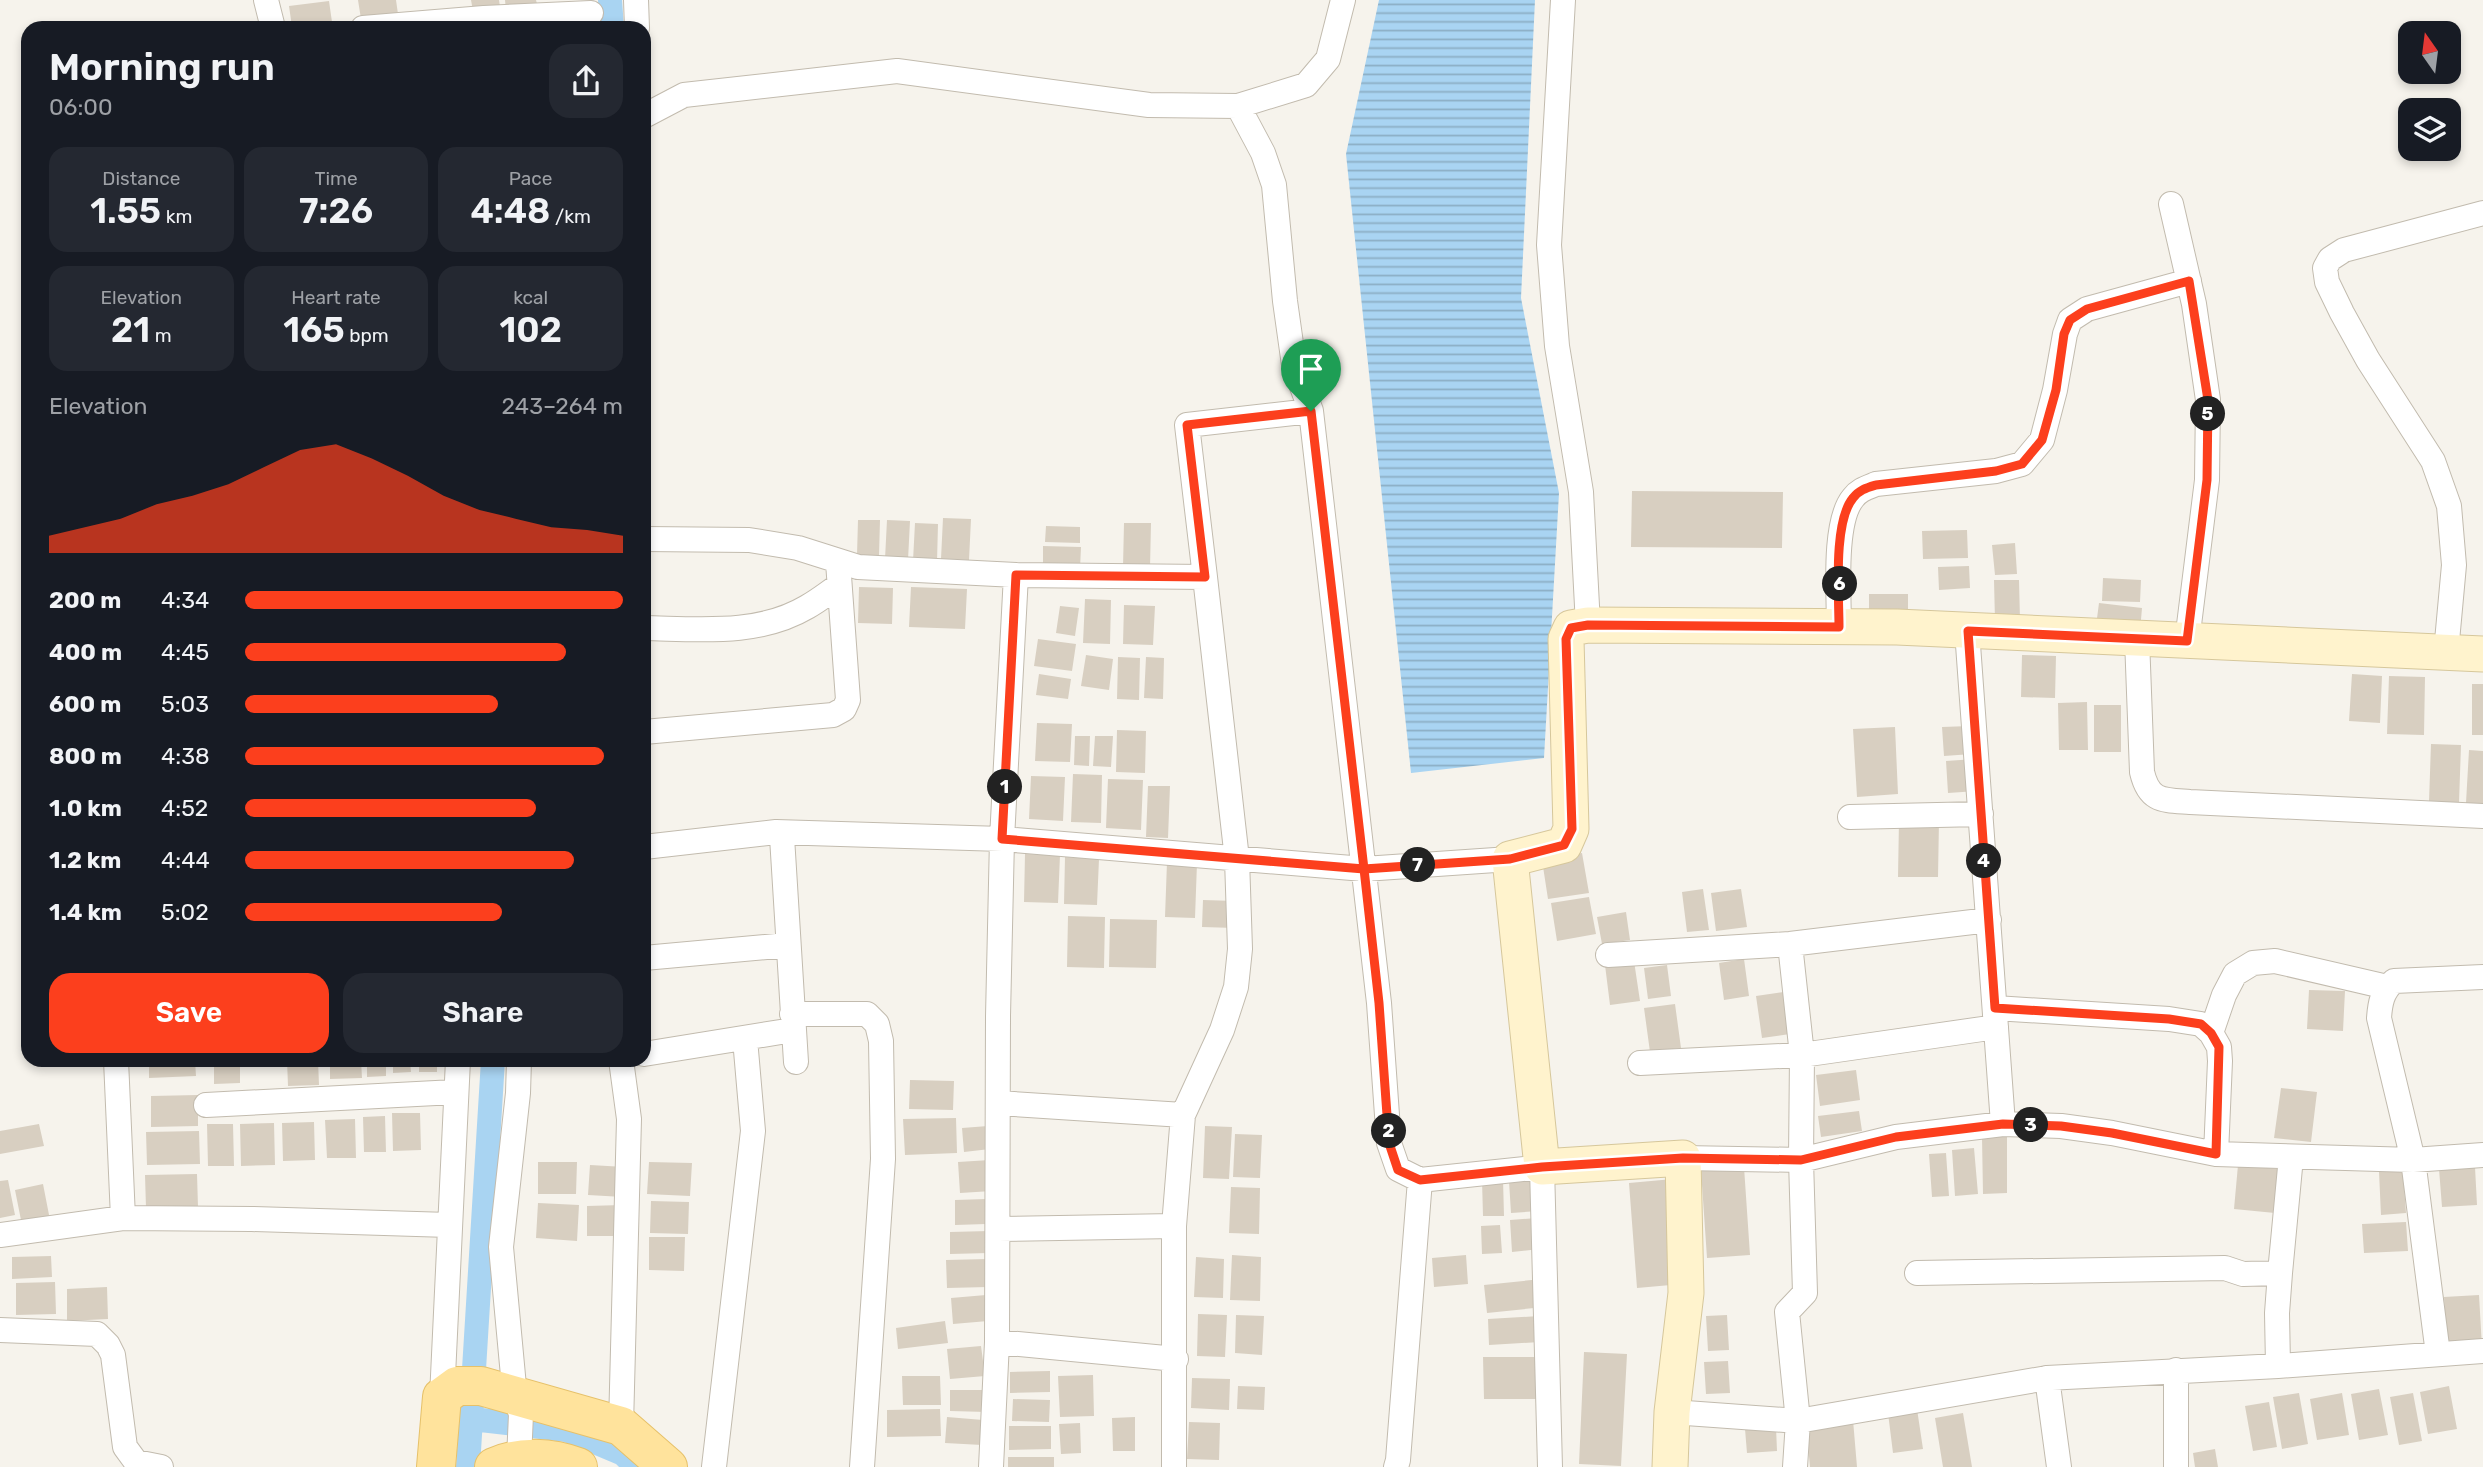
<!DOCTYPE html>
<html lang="en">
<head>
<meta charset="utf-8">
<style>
  body { margin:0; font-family:Rubik,sans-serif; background:#242831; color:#f1f3f6; height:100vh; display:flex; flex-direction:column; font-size:26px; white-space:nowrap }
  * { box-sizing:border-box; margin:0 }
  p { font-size:23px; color:#9ea1a6 }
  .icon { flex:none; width:38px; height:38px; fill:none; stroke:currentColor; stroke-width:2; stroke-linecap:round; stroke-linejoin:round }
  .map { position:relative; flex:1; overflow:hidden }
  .details { position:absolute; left:21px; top:21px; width:630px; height:1046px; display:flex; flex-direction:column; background:#171b24; border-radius:21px; box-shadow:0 4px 10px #0003 }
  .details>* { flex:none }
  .needle { width:46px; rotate:346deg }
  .fabs { position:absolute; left:2398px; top:21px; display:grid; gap:14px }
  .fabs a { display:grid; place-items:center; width:63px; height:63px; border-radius:14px; background:#171b24; box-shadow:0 4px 10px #0003; font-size:35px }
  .pin { position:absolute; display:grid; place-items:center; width:60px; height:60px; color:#fff; margin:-72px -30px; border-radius:50% 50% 50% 0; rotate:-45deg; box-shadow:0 0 7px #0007 }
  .pin .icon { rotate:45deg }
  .km { position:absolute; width:35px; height:35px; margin:-18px; border-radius:50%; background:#222; color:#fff; font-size:19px; line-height:35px; text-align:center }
  .round { display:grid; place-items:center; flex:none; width:74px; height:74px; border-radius:21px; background:#242831 }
  .summary { display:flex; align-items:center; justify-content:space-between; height:119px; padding:0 28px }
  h1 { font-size:38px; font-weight:600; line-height:52px }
  .stats { display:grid; grid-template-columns:repeat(3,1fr); gap:10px; height:119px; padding:7px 28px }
  .stats div { display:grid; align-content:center; border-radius:18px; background:#242831; text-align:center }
  .stats b { font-size:35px; font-weight:600 }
  .stats small { font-size:19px; font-weight:400 }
  .stats p { font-size:19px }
  .chart { height:196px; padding:14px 28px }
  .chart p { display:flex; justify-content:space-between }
  .chart svg { width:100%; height:126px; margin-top:7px; fill:#fc3f1d; opacity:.7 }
  .primary-button { display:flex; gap:14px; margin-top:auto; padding:14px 28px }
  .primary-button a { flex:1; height:80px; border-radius:21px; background:#fc3f1d; color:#fff; font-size:28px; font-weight:600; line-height:80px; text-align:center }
  .primary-button a+a { background:#242831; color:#f1f3f6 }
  ul { padding:0 28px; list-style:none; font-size:23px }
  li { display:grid; grid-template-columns:112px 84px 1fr; align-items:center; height:52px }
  li i { height:18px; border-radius:9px; background:#fc3f1d }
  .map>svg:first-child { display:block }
</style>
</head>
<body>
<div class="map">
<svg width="2483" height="1467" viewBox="0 0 2483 1467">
  <defs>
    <pattern id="water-rules" width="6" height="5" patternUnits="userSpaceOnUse" patternTransform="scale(1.75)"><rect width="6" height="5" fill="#a9d4f2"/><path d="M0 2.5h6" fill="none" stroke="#8caec5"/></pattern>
  </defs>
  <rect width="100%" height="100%" fill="#f6f3ec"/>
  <!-- water -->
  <path fill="url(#water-rules)" d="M1379,0h156l-14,298 38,195 -15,265 -133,15 -65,-619z"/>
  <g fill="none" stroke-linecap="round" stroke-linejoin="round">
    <!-- canal -->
    <path stroke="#a9d4f2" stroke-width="24" d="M610,0l2,28
      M472,1419l94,11 57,24 13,13
      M468,1467l25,-407"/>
  </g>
  <!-- building -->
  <path fill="#d8cfc1" d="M358,0h38l2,14 -37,5z
    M471,0h28l1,7 -27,4z
    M505,0h31l1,4 -31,6z
    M329,1l3,21 -40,5 -3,-21z
    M1632,491l151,1 -1,56 -151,-1z
    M943,518l28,1 -2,41 -28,-1z
    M858,520h22l-1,36 -22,-1z
    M887,520l23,1 -2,39 -23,-1z
    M915,523l23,1 -1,38 -24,-1z
    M1124,523h27l-1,45 -27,-1z
    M1046,526l34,1v16l-35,-1z
    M1967,530l1,28 -45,1 -1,-28z
    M2015,543l2,31 -22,1 -3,-30z
    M1043,546l38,1 -1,22 -37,-1z
    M1969,566l1,22 -31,2 -1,-23z
    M2103,578l38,2 -1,22 -38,-1z
    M1994,580h25l1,40 -25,1z
    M859,587l34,1 -1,36 -34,-1z
    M911,587l56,2 -2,40 -56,-2z
    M1869,594h39v27l-39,-1z
    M1085,599l26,1 -1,44 -27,-1z
    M2099,603l43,5 -2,23 -44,-5z
    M1124,605l31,1 -2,39 -30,-1z
    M1060,606l19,2 -4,28 -19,-3z
    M1038,639l38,5 -4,27 -38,-5z
    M1086,655l27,4 -4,31 -28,-4z
    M2022,655l34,1 -1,42 -34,-1z
    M1118,657l22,1 -1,42 -22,-1z
    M1146,657l18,1 -1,41 -19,-1z
    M1039,674l32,5 -3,20 -32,-4z
    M2352,674l30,2 -2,47 -31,-2z
    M2389,676l36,1 -1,58 -37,-1z
    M2472,684h11v51h-11z
    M2087,702l1,48h-29l-1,-47z
    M2094,705h27v47h-27z
    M1037,723l35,1 -2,38 -35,-1z
    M1970,726l2,28 -28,2 -2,-29z
    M1895,727l3,67 -41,3 -4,-68z
    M1117,730l29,1 -1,42 -29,-1z
    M1075,736h15l-1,30 -15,-1z
    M1095,736h18l-2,31 -18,-1z
    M2431,744l30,1 -2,58 -30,-1z
    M2469,750l14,1v53l-17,-1z
    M1975,759l2,32 -29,2 -2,-32z
    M1073,774l29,1 -1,48 -30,-1z
    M1031,776l34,1 -2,44 -34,-2z
    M1108,779l35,1 -2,50 -35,-2z
    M1148,786h22l-2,52 -22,-1z
    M1899,820h40l-1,57h-40z
    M1582,853l7,40 -41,6 -6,-39z
    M1025,854l35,1 -2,48 -34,-1z
    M1065,857l34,2 -2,46 -33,-1z
    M1167,862l30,1 -2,55 -30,-1z
    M1703,889l6,41 -22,2 -5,-40z
    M1741,889l6,38 -31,4 -5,-38z
    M1589,897l7,37 -39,7 -6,-38z
    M1203,900l33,1 -1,27 -33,-1z
    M1626,912l4,28 -28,4 -5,-27z
    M1068,916l37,1 -1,51 -37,-1z
    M1110,919l47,1 -1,48 -47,-1z
    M1744,959l5,37 -25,4 -5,-37z
    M1634,961l6,40 -30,4 -5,-40z
    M1667,965l4,31 -23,3 -4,-31z
    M2309,990l36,1 -2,40 -36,-2z
    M1784,992l6,42 -28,4 -6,-42z
    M1675,1004l6,44 -31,4 -6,-44z
    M149,1060h46l1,16 -47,2z
    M214,1060h26v23l-26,1z
    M287,1060h31l1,25 -31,1z
    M330,1060h31l1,18 -32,1z
    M367,1060h19v16l-19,1z
    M393,1060h17l1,12 -18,1z
    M419,1060h18v12h-18z
    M1856,1070l4,30 -40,6 -4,-31z
    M910,1080l44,1 -1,29 -44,-1z
    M2281,1088l36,4 -6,50 -37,-4z
    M198,1095v31l-47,1v-31z
    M1859,1111l3,20 -41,6 -3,-21z
    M392,1113h28l1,37 -28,1z
    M385,1116l1,36h-22l-1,-35z
    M956,1118l1,35 -52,2 -2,-36z
    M355,1119l1,39h-29l-2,-38z
    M314,1122l1,38 -32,1 -1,-38z
    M274,1123l1,42 -34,1 -1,-42z
    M39,1124l5,22 -44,8v-23z
    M207,1124h26l1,42h-26z
    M988,1126l2,23 -26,3 -2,-24z
    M1205,1126l27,1 -3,52 -26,-1z
    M199,1131l1,33 -53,1 -1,-33z
    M1235,1134l27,1 -2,43 -27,-1z
    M1982,1137h25v56l-24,1z
    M1974,1148l4,46 -23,2 -3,-46z
    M1946,1153l3,43 -17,1 -3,-43z
    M990,1160l2,31 -32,2 -2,-31z
    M538,1162h39l-1,32h-38z
    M649,1162l43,1 -2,33 -43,-2z
    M590,1165l35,2 -2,30 -35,-2z
    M2238,1165l41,4 -4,44 -41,-4z
    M1744,1167l6,88 -43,3 -6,-88z
    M2475,1167l2,38 -35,2 -3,-38z
    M2403,1171l3,42 -25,2 -2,-43z
    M197,1174l1,33 -52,1 -1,-33z
    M1536,1178l2,33 -27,2 -2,-32z
    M1503,1179l1,37h-21l-1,-36z
    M1673,1179l9,105 -45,4 -8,-105z
    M8,1180l7,35 -15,3v-37z
    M43,1184l7,36 -28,5 -7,-35z
    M1231,1187l29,1 -1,46 -30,-1z
    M986,1199v25l-31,1v-25z
    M651,1201l38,1 -1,32 -38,-1z
    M538,1203l41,2 -2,36 -41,-3z
    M622,1205v31h-35v-30z
    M1537,1218l3,31 -28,3 -2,-32z
    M2406,1222l2,29 -44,2 -2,-29z
    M1500,1225l2,28 -20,1 -1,-28z
    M989,1231v22l-39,1v-22z
    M649,1237h36l-1,34 -35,-1z
    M1232,1255l29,2 -1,44 -30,-1z
    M1466,1255l2,29 -34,3 -2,-29z
    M51,1256l1,21 -40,2v-22z
    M1196,1257l28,2 -1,39 -29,-1z
    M987,1259l1,28 -41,1 -1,-28z
    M1542,1279l2,28 -57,6 -3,-28z
    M55,1282l1,32 -40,1v-32z
    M107,1287l1,32 -41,2v-32z
    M986,1295l2,26 -35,3 -2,-26z
    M2479,1295l3,52 -35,2 -3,-52z
    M1198,1314l29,1 -2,42 -28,-1z
    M1236,1315l28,1 -2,39 -27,-2z
    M1727,1315l2,35 -21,1 -2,-35z
    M1539,1316l1,26 -51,3 -1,-26z
    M945,1321l3,22 -50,6 -2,-21z
    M981,1346l4,30 -35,3 -3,-30z
    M1584,1352l43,2 -6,112 -42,-2z
    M1483,1357h68v42h-67z
    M1728,1361l2,32 -24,1 -2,-32z
    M1050,1371v21l-40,1v-21z
    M1093,1375l1,41 -34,1 -2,-41z
    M902,1376h38l1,29h-38z
    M1192,1378l38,1 -1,31 -38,-2z
    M1238,1386l27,1 -1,23 -27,-1z
    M2449,1386l8,43 -29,5 -8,-42z
    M2379,1389l9,46 -29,5 -8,-46z
    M950,1390h38l-1,22 -37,-1z
    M2299,1393l9,51 -26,5 -9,-52z
    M2342,1393l7,42 -32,5 -7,-41z
    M2413,1393l9,48 -23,4 -9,-48z
    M1013,1399l37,1 -1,22 -37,-1z
    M2269,1402l8,45 -24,4 -8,-45z
    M940,1409l1,27 -54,1v-27z
    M1917,1409l6,40 -30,4 -5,-40z
    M1963,1413l9,54h-29l-8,-49z
    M947,1417l36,3 -1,25 -37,-2z
    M1135,1417v34h-22l-1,-33z
    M1853,1420l4,47h-47l-4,-42z
    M1189,1422l31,1 -1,37 -32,-1z
    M1080,1423l1,30 -20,1 -2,-30z
    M1009,1426h42v23l-42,1z
    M1776,1427l1,24 -30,2 -2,-24z
    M2215,1449l3,18h-23l-2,-14z
    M1008,1457h46v10h-46z"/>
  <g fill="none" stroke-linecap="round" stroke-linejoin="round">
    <!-- street casing -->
    <g stroke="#c2bbae" stroke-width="26">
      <path id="street" d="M266,0l7,28
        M636,0l1,28
        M1563,0l-14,245 8,101 24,146 7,133
        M363,28l121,-10 107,-5
        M1238,106l25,47 11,32 11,116 9,64 17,46 68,592 10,140 9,26 22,11 122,-13 8,300
        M644,116l40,-21 213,-24 252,34 89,1 68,-21 22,-26 15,-59
        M2171,204l23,100 14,96 -1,80 -20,161
        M644,539l105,1 49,8 60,19 158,8 189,2 -18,-152 124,-14
        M1839,627c0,-32 -6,-105 14,-129 6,-8 13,-10 23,-14l120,-13 26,-7 20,-24 13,-50 10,-56 5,-14 17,-11 102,-28
        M644,628c55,1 114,8 163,-21 11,-6 21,-14 31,-21
        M1967,631l36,493
        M2137,639l5,133c7,30 21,28 48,30l293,14
        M2446,652l8,-87 -5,-59 -16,-45 -65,-101 -26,-47 -15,-31 -2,-14 5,-9 14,-9 139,-37
        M644,732l189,-17 11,-6 4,-9 -10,-138
        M1850,817l131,-3
        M776,832l226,7 362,30 146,-10
        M644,847l132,-15 6,5 14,225
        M1790,944l12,111 -1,105 4,133 -18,19 11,109 -3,46
        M1608,955l182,-11 199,-24
        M644,958l144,-13
        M1995,1008l174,11 32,5 10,9 8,14 1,14 -4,93
        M792,1014h75l10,10 4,17 2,118 -21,308
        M2211,1033l13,-38 11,-21 18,-11 22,-2 112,26
        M644,1054l149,-24
        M116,1060l7,158
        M519,1060l-1,33 -17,154 14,150 6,17 -2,45
        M621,1060l8,59 -8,307
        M1640,1063l162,-8 194,-28
        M998,1103l185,12 39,-85 14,-43 4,-38 -3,-90 -32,-282
        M206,1105l249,-13
        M1683,1158l118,2 95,-23 107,-13 58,2 51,7 104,21 197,6 70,-5
        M998,1229l176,-3
        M0,1235l123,-17 129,1 197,6
        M1917,1273l308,-5 18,6 37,-1 -3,40 1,53
        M2280,1273l11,-116
        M0,1330l97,4 11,11 5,10 12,92 11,15 25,5
        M997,1342l179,17
        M2438,1354l-25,-194 -34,-142c1,-14 3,-27 15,-37l89,-4
        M2176,1370v97
        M2047,1378l12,89
        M442,1397l16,-337
        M1672,1412l126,9 249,-43 231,-12 205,-15
        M714,1467l39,-336 -8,-92
        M991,1467l6,-125 1,-326 4,-177 14,-264
        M1174,1467v-241l9,-111
        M1396,1467l2,-7 22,-280"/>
    </g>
    <!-- secondary casing -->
    <g stroke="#d6c79b" stroke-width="37">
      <path id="secondary" d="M1670,1467l2,-55 14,-119 -3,-135 -141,9 -32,-308 54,-14 7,-16 -5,-190 5,-11 17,-3 309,2 586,27"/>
    </g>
    <!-- primary casing -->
    <g stroke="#e6c16a" stroke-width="40">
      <path id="primary" d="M436,1467l6,-70 15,-11h24l140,40 47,41
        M494,1467c27,-12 57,-10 84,0"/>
    </g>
    <!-- street -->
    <use href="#street" stroke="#fff" stroke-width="24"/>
    <!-- secondary -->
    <use href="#secondary" stroke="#fff3cd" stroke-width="35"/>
    <!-- primary -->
    <use href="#primary" stroke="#ffe39c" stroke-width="38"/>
  </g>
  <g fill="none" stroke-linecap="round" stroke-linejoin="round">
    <!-- route casing -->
    <g stroke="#fff" stroke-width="14">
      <path id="route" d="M1311,411l-124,14 18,152 -189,-2 -14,264 362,30 15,134 10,140 9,27 22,10 122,-13 141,-9 118,2 95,-23 107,-13 58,2 51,7 104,21 3,-107 -8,-14 -10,-9 -32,-5 -174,-11 -27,-377 219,10 20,-161 1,-80 -19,-119 -102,28 -17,11 -6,14 -8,56 -14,50 -20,24 -26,7 -120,14c-10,3 -17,5 -23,13 -20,24 -14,97 -14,129l-251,-2 -17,3 -5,11 6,190 -8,16 -54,14 -146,10 -53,-458"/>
    </g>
    <!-- route -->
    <use href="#route" stroke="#fc3f1d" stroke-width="9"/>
  </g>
</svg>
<div class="fabs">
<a><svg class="needle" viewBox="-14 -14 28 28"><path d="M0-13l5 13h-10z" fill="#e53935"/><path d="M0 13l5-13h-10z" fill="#9ea1a6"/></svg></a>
<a><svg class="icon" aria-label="layers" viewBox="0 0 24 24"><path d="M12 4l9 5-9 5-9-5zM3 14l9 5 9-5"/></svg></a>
</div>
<div class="pin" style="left:1311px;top:411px;background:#1e9e55"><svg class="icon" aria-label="arrive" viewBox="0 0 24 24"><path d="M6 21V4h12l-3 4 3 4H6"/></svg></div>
<b class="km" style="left:1005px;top:787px">1</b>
<b class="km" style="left:1389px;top:1131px">2</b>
<b class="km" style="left:2031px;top:1125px">3</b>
<b class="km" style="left:1984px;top:861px">4</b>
<b class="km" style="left:2208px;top:414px">5</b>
<b class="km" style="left:1840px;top:584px">6</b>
<b class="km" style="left:1418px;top:865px">7</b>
<section class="details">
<div class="summary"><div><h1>Morning run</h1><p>06:00</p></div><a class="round"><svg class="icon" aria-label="share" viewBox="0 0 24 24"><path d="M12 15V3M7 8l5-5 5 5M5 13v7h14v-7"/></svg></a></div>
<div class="stats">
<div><p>Distance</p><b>1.55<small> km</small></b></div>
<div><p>Time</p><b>7:26</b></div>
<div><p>Pace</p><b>4:48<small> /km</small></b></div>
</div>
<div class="stats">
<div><p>Elevation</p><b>21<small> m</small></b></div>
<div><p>Heart rate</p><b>165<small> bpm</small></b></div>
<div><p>kcal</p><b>102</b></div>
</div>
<div class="chart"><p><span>Elevation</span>243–264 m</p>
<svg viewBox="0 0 160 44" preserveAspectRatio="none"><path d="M0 44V38L10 35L20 32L30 27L40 24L50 20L60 14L70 8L80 6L90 11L100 17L110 24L120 29L130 32L140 35L150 36L160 38V44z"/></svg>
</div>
<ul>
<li><b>200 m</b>4:34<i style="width:100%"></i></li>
<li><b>400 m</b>4:45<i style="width:85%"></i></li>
<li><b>600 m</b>5:03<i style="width:67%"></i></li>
<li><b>800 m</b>4:38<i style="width:95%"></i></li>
<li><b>1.0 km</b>4:52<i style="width:77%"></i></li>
<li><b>1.2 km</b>4:44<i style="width:87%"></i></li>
<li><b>1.4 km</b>5:02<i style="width:68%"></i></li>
</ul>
<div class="primary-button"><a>Save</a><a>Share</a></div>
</section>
</div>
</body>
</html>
